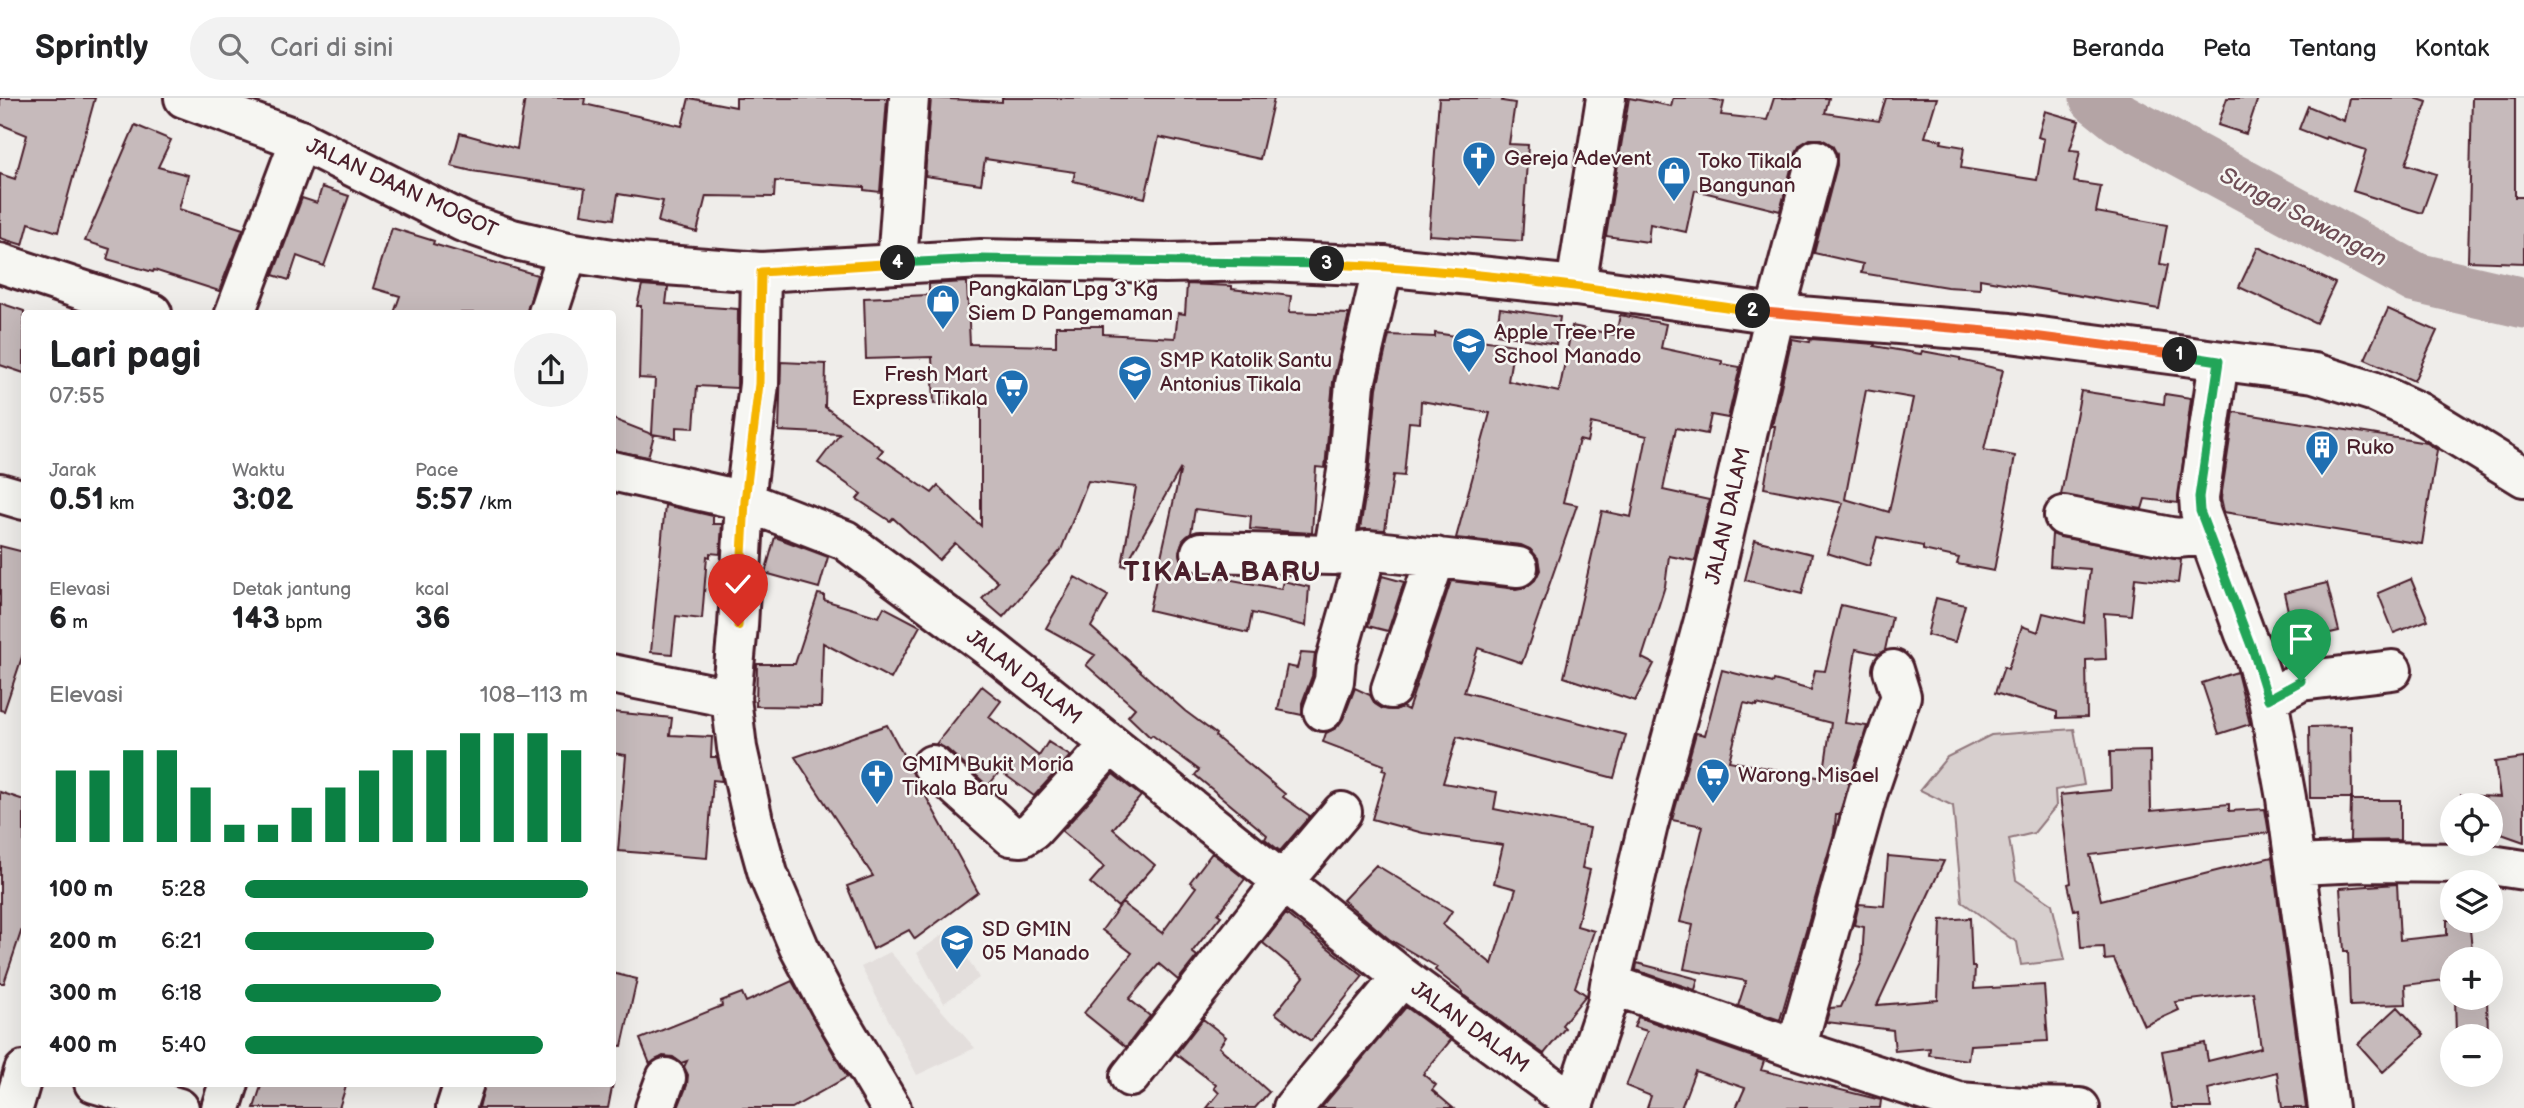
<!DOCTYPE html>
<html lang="id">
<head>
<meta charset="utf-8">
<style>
  body { margin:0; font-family:"Balsamiq Sans",sans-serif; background:#f2f2f2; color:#202124; height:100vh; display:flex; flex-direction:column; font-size:26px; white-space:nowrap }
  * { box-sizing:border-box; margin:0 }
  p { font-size:23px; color:#757577 }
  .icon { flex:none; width:38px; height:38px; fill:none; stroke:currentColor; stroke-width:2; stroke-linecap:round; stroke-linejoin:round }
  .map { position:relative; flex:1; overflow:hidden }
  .drawer { position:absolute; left:21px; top:212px; width:595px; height:777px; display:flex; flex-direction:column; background:#fff; border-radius:7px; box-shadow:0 7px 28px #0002 }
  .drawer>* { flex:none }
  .fabs { position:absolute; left:2440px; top:695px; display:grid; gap:14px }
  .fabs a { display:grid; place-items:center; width:63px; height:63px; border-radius:50%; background:#fff; box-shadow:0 7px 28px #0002; font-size:35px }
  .pin { position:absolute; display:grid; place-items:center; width:60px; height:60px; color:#fff; margin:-72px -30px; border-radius:50% 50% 50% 0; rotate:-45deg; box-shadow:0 0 7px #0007 }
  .pin .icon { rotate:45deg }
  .km { position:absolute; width:35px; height:35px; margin:-18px; border-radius:50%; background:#222; color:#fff; font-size:19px; line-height:35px; text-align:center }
  .round { display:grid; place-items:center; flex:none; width:74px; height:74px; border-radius:37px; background:#f2f2f2 }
  .overview { display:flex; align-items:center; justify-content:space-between; height:119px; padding:0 28px }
  h1 { font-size:38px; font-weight:600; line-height:52px }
  .figures { display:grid; grid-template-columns:repeat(3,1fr); gap:10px; height:119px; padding:7px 28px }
  .figures div { display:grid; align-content:center }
  .figures b { font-size:30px; font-weight:600 }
  .figures small { font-size:19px; font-weight:400 }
  .figures p { font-size:19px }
  .chart { height:196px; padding:14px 28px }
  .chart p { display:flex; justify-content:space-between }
  .chart svg { width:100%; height:126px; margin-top:7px; stroke:#0b8043; stroke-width:6 }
  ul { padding:0 28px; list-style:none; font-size:23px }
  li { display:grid; grid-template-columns:112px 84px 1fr; align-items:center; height:52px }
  li i { height:18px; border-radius:9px; background:#0b8043 }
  header { display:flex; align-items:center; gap:42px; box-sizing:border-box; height:98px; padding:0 35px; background:#fff; border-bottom:2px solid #e0e0e0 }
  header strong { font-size:33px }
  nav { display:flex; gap:38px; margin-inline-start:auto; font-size:24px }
  .search { width:490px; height:63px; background:#f2f2f2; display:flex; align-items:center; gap:18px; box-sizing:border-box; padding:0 24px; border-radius:38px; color:#757577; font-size:26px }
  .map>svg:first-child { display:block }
</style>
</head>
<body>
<header>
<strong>Sprintly</strong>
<div class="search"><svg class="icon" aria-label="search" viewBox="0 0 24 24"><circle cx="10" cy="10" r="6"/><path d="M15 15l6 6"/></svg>Cari di sini</div>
<nav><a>Beranda</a><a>Peta</a><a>Tentang</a><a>Kontak</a></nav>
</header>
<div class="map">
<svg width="2524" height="1010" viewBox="0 0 2524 1010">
  <rect width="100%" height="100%" fill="#efedea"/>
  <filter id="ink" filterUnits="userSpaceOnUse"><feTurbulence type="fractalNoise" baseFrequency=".0143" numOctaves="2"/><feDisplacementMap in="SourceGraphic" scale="14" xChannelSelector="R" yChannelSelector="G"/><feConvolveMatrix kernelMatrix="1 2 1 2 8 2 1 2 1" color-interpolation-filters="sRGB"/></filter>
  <g filter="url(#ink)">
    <!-- built -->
    <path fill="#e3dedc" d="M951,831l28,49 -35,25 -27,-50z
      M890,854l85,96 -58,27 -56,-108z"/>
    <!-- green -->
    <path fill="#d7cfce" stroke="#90777c" stroke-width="2" d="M2074,631l10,56 -29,5 1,16 -22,27 -25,6 7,41 36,24 13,56 -44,5 -4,-23c-21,-12 -35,-27 -55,-40l-9,-96 -33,-16 27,-33 44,-22z"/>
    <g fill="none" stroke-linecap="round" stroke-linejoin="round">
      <!-- river -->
      <path stroke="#b4a4a5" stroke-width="51" d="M2095,0l25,20 296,160 108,25"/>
    </g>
    <!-- building -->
    <path fill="#c6babb" stroke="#4a1f2b" stroke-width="2" fill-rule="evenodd" d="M0,0h95l-37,134 -29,-9 -6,22 -23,-7v-64l15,5 12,-44 -27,-11z
      M525,0h60l-1,6 98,22 7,-28 47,9v-9h151l-7,94 -16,-2v-3l-89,-6 -1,16 -68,-1 -9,36 -39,-10 5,-21 -45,-7 -4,25 -33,-5 4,-25 -3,-1 -110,-17 -21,-5 9,-33 57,16z
      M931,0l71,4v-4h272l-14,61 -101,-22 -14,61 -72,-17 2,-9 -90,-13 -4,25 -56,-8z
      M1439,0h64l-1,3 13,2 -6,41 19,1 -6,96 -93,-6z
      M1629,0l42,8 2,-8h35l16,4 -3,13 46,5 7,-22h55l-4,15 54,8 7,-23h51l-12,39 17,3 -1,3 23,4 -3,21 76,12 7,-41 -6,-2 7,-26 34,10 -9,29 10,1 -6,31 27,4 -5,26 71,13 -7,39 8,1 -9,44 -179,-30v10l-33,-2 -86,-14 2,-9 -49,-11 23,-88v-11l-5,-9 -11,-6h-11l-10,6 -5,9 -15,57 -85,-21 -9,42 -36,-8 -2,18 -42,-6z
      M2227,0h31l-12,36 -28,-9z
      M2349,0h66l12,4 -21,62 30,10 -14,39 -69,-22 13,-41 -40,-13 -1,2 -26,-10 9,-23 36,15z
      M2472,0h43v99h9v66l-56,-2z
      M135,27l36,15 -13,27 30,8 -9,34 64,20 -24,62 -65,-21 -1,2 -46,-13 3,-10 -25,-8z
      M322,89l27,9 -25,70 -27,-10 -8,24 -16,-5 29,-77 15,5z
      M392,130l42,13 -1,3 104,31 -10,38h-133l6,-17 -27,-8z
      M2258,149l77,36 -19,40 -77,-36z
      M967,184l3,62 86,2v-20h47v8l72,4 3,-25 7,1 2,-30 45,2v3l59,7 -2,16 60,2 -16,68 -8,86 -9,-1 -4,66 -62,-4 1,-13 -56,-7 -4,24 -8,7 -4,11 5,14 -1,6 98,18 2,-8 26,6 -3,39 -54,-13 -4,20 -99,-23 32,-142 -56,98 -3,-1 14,-78 -48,-6 -27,69 -58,67 -21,-18 16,-17 -43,-39 -16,17 -46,-42 -3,3 -33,-22 4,-5 -43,-31 22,-29 -61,-3 2,-69 45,2 -1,43 58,43 -5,6 54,37 6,-7 43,40v-125l-47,3 -2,-47 -66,2 -2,-61 65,-3v-11z
      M642,187l26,2 -2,17 72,5 -1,79 -40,-2 -3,42 -18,-1v11l-24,-4 3,-55 -16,-1 2,-72h-4z
      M0,205l24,8v62l-24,-8z
      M1500,210l60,9 -4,27 -60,-10z
      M2388,211l49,22 -23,50 -49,-22z
      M1620,217l46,9 -5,24 61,13v3l18,3 -12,51 -17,-3 -4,19 -31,-6 -13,62 46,10 -14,61 -26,-5 -4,30 -23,72 12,6 -19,37 -71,-24 38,-166 29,6 16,-81 -56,-13 -4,19 -8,-2 -16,62 14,3 -55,158 -44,-15 -14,44 162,43 -12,43 -157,-41 -14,46 54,9 -3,17 96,19 -8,40 8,2 -13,56 17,5 -19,56 11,8 -24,30 3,3 -21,26 -82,-60 1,-2 -28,-22 2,-3 -48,-28 -46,-39 33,-35 76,46 -9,14 49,39 24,-75 -22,-6 9,-38 -80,-12 -51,-14 14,-48 -4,-1 2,-5 -61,-23 3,-9 10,-5 7,-9 12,-31 15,7 5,9 8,5 12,1 7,-3 6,3 43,-129 65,8 10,-2 9,-7 5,-10 -2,-12 -8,-9 -9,-4 -65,-7 34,-125 -69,-12 -1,22 -11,-1 -5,54 -11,-1 -8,55 -25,-1 9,-56 8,-85 12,-53 46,2v-4l79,12 -6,36 51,11 13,-66 44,9z
      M1792,241l18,3 1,-3 64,5 -1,2 47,8 1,-3 38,7v2l43,10 -19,80 31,6 -21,115 -37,-7 2,-6 -36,-8v-4l-46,-9 -8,29 -42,-13 16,-50 -79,-15 11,-62h-3zM1866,292l47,8 -24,114 -44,-13z
      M2081,293l83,13 1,-10 26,4 -13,105 -33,-4 -3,10 -81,-14z
      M2234,314l193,31 10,7 -15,94 -198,-32 -3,-14z
      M613,321l41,16 -6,22 -35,-7z
      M665,407l48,11v8h9l-2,30 -10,-1v4l-3,-1 -5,63 -26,-3 -4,38 -21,-2z
      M2052,436l8,3 121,23 -3,23 -43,-5 -4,37 -27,-2 2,46 -20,1 1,57 -30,1v-6l-62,-19 9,-26 4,2 14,-43 16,6 5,-19 41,10 6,-54 -40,-3z
      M775,439l53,20 -9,31 -54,-15z
      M1755,442l57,14 -10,40 -57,-14z
      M0,448l24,6v99l-20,60 -4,-1z
      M1382,478l22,6 -16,49 -20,-5z
      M1075,479l33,19 -17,31 94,84 31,23 -1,2 70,58 -2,3 27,19 -30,35 -15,-12 2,-4 -72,-60 4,-5 -47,-35 -2,2 -22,-21 7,-8 -49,-43 9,-10 -49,-27z
      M2411,481l17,41 -34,13 -16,-40z
      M2327,485l12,48 -44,10 -11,-48z
      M818,496l6,1v5l55,17 5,-10 36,19 -29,53 -68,-36 -2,64 -65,-1 1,-42h38z
      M1936,500l29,7 -10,37 -28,-7z
      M1841,507l51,12 -7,33 -7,4 -22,-5 -11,74 22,3 -28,89h-3l-2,18 -54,187 -42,-14 8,-25 -62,-12 9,-44 -13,-3 23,-96 -31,-6 24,-87 9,2 17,-65 51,13 1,-3 37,10 4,-20 10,1zM1744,605l13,3v-2l74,19 -8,55 -94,-17z
      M1301,555l14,1 -3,22 -10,27v12l-24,-5 9,-44 10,2z
      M2237,574l13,52 -31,10 -17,-51z
      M982,588l19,15 -12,16 50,39 9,-14 22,14 -36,40 -34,-25 -12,15 -41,-37 -11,-5z
      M612,614l60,6 -2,17 42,2 -1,20h6l5,24 -9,-1 -6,78 -89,-7 8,-96 -14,-2z
      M887,627l91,167 -63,47 -6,-9 -36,19 -26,-63 26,-10 -78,-119z
      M2351,628l1,72h-42l-1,-71z
      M2150,653l1,60 78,-7v7l36,-2 4,24 -179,22 11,45 171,-43 34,251h-24l-5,-36 -69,17 3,19h-39l-10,-57 43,-8 3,18 53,-13 -8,-56 -78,10 4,8 -35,16 -30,-67 -9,1 -1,-13 -23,1 -3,-39 -4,1 -6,-26 3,-1 -11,-88 51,-5 -1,-38z
      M2524,660v84l-34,-12v-25h-30l1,-10 39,2 -5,-35z
      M1113,676l28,22 -28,33 42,36 -37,42 -28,-24 14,-16 -42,-36z
      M0,694l24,8v123l-20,60h-4z
      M2351,702h49v40l-50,1z
      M1212,755l33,26 -27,35 3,2 -29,36 5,4 -19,24 -19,-16 -30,35 21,17 -24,31 -42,-34 48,-60 -30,-23 20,-27 40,30 34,-46 -6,-5z
      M1888,758l56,5 -67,144 61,-5 3,-80 29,-2 2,49h3l-1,22 70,-4 4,56 -78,4 -2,15 -39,-5 1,-7 -35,3 -2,-21 -67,-8 4,-14 11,-1 21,-46 2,-34 -10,-2 5,-21 25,2z
      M2397,786l3,56 47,-5v-15h22l4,39h-21v20l-47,6 1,19 -56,2 -2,-55h-4l-4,-63z
      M1286,816l77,62 -52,65 -36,-28 29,-36 -41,-34z
      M1637,865l61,16 -3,11 -59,-20z
      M612,875l25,6 -15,67 -10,-1z
      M792,883l55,96 -55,31h-114l9,-23 1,-10 -4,-8 3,-6 -6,2 -8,-6 -10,-1 -13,8 -10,-25 82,-33 -1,-5 21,-8 4,9z
      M2455,900h32l1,38h-32z
      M1406,909l45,33 -28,34 13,11 -4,5 21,18h-132z
      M2398,909l26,28 -41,37 -25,-28z
      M1638,919l126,44 -3,9 120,30 -1,8h-144l9,-20 -50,-17 -14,37h-34l4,-12 -25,-10 21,-55 -13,-4z
      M1203,921l23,18 -7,10 50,45 -14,16h-48l12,-15 -5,-5 2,-3 -40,-31z
      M262,985h85l-8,25h-85z
      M485,985h128l-5,25h-129z"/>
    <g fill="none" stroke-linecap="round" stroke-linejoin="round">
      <!-- minor casing -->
      <g stroke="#4a1f2b" stroke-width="44">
        <path id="minor" d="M0,165l152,50
          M897,165l12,-165
          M761,174l-2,112 -14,117 -7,125 -7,72 6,50 16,72 15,54 31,73 30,57 62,104
          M1576,188l30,-188
          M235,215l65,-173
          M548,215l20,-61
          M2219,263l-20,136 1,14 45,123 9,20 14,45 18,99 42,310
          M612,373l133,30 100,39 149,111 408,326 172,126 33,-99 3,-20 38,-159 56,-205 71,-306 41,-154
          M0,395l24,7
          M2064,418l112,22 32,-3
          M1201,454l132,3 34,-5 151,17
          M1333,457l14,-84 8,-87 28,-118
          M612,576l119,24
          M1391,591l45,-132
          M2268,601l33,-18 91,-11
          M1323,613l11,-30 2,-22 31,-109
          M932,667l79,71 11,1 11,-7 77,-85
          M2296,767l68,-3 114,1 46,7
          M1610,886l186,65 163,53 64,5 57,1
          M1796,951l72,-257 33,-96 -8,-26
          M1130,979l152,-194 60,-71
          M94,985l85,25
          M13,1010l11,-37
          M221,1010l8,-25
          M456,1010l8,-25
          M655,1010l11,-30
          M1293,1010l109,-131"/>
      </g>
      <!-- major casing -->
      <g stroke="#4a1f2b" stroke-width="44">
        <path id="major" d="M184,0l116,42 163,82 49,17 56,13 70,11 123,9 220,-13 184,4 101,-2 117,5 193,20 199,28 235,19 304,40 58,18 46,21 106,65"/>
      </g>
      <!-- minor -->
      <use href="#minor" stroke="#f6f6f2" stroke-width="38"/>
      <!-- major -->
      <use href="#major" stroke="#f6f6f2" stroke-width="38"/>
    </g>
  </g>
  <g fill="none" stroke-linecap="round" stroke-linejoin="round" filter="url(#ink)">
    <!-- split-1 casing -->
    <g stroke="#fff" stroke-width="14">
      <path id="split-1" d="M2180,257l39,6 -20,136 1,14 54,143 14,45 33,-18"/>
    </g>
    <!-- split-2 casing -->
    <g stroke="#fff" stroke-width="14">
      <path id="split-2" d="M1753,213l257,22 170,22"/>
    </g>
    <!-- split-3 casing -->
    <g stroke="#fff" stroke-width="14">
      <path id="split-3" d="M1327,166c143,5 285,27 426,47"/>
    </g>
    <!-- split-4 casing -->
    <g stroke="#fff" stroke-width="14">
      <path id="split-4" d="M898,165l83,-4 346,5"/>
    </g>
    <!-- split-5 casing -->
    <g stroke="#fff" stroke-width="14">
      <path id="split-5" d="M738,528l7,-125 14,-117 2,-112 137,-9"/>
    </g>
    <!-- split-1 -->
    <use href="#split-1" stroke="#22a559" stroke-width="9"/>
    <!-- split-2 -->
    <use href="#split-2" stroke="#f0652b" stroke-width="9"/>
    <!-- split-3 -->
    <use href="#split-3" stroke="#f5b400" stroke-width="9"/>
    <!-- split-4 -->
    <use href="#split-4" stroke="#22a559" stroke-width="9"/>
    <!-- split-5 -->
    <use href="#split-5" stroke="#f5b400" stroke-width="9"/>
  </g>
  <!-- icons -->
  <defs>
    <g id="church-pin" transform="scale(1.75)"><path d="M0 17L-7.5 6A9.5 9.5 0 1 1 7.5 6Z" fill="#1f6fb2" stroke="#f6f6f2"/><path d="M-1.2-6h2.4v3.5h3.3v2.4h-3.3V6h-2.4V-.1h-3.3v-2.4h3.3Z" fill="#fff"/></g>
    <g id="shop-pin" transform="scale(1.75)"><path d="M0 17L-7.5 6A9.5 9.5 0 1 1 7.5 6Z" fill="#1f6fb2" stroke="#f6f6f2"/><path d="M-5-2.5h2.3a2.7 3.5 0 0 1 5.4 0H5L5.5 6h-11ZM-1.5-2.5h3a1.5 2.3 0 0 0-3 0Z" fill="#fff"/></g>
    <g id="school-pin" transform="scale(1.75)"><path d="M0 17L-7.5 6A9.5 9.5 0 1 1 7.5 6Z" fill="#1f6fb2" stroke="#f6f6f2"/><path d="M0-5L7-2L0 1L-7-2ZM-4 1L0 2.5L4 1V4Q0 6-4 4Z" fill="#fff"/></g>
    <g id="supermarket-pin" transform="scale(1.75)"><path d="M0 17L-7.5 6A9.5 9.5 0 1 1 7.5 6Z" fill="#1f6fb2" stroke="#f6f6f2"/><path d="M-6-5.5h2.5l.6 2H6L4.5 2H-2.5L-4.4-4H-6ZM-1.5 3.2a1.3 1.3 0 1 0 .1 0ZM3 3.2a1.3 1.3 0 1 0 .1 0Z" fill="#fff"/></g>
    <g id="building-pin" transform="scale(1.75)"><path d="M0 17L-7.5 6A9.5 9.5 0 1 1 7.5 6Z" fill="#1f6fb2" stroke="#f6f6f2"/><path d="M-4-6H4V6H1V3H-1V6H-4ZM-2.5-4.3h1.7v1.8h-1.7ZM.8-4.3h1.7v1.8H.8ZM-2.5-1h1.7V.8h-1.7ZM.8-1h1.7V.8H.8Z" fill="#fff"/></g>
  </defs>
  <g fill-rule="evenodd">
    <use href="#church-pin" x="1479" y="60"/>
    <use href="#shop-pin" x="1674" y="75"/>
    <use href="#shop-pin" x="943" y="203"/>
    <use href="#school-pin" x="1469" y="246"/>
    <use href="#school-pin" x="1135" y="274"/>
    <use href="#supermarket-pin" x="1012" y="288"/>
    <use href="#building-pin" x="2322" y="349"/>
    <use href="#supermarket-pin" x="1713" y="677"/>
    <use href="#church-pin" x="877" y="678"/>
    <use href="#school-pin" x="957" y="843"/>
  </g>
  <g text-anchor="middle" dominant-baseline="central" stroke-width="5" stroke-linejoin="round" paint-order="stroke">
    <!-- poi labels -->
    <g font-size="21" fill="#4a1f2b" stroke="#f6f6f2" text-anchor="start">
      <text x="1504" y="60">Gereja Adevent</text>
      <text x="1698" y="63">Toko Tikala<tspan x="1698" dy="24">Bangunan</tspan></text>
      <text x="968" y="191">Pangkalan Lpg 3 Kg<tspan x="968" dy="24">Siem D Pangemaman</tspan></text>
      <text x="1494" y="234">Apple Tree Pre<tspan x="1494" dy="24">School Manado</tspan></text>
      <text x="1160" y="262">SMP Katolik Santu<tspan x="1160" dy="24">Antonius Tikala</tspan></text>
      <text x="988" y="276" text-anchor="end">Fresh Mart<tspan x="988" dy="24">Express Tikala</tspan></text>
      <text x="2346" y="349">Ruko</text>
      <text x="902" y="666">GMIM Bukit Moria<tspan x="902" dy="24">Tikala Baru</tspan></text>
      <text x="1738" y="677">Warong Misael</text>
      <text x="982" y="831">SD GMIN<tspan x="982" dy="24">05 Manado</tspan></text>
    </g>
    <!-- street labels -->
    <g font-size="21" fill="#4a1f2b" stroke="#f6f6f2">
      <text transform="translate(402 90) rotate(25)">JALAN DAAN MOGOT</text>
      <text transform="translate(1728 418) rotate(-77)">JALAN DALAM</text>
      <text transform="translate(1024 579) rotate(38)">JALAN DALAM</text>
      <text transform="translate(1470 929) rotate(36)">JALAN DALAM</text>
    </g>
    <!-- water labels -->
    <g font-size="23" font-style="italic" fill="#6f4e56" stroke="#f6f6f2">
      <text transform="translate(2303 119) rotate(28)">Sungai Sawangan</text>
    </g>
    <!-- district labels -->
    <g font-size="28" font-weight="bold" letter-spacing="2" fill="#4a1f2b" stroke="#f6f6f2">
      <text x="1223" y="474">TIKALA BARU</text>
    </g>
  </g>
</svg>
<div class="fabs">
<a><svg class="icon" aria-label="locate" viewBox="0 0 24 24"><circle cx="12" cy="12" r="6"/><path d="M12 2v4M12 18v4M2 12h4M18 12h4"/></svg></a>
<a><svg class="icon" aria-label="layers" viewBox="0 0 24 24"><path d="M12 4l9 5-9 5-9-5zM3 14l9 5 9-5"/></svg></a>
<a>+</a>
<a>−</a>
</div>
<div class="pin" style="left:2301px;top:583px;background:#1e9e55"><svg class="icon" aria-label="arrive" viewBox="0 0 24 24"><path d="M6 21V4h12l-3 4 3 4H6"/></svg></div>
<div class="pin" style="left:738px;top:528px;background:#d93025"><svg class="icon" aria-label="check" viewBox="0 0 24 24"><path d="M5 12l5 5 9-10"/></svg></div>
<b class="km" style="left:2180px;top:257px">1</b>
<b class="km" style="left:1753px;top:213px">2</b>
<b class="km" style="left:1327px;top:166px">3</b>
<b class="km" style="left:898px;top:165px">4</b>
<section class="drawer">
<div class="overview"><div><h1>Lari pagi</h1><p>07:55</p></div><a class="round"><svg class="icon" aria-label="share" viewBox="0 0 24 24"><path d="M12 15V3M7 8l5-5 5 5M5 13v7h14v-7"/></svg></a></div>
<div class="figures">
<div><p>Jarak</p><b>0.51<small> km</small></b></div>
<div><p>Waktu</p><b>3:02</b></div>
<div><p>Pace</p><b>5:57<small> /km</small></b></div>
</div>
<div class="figures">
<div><p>Elevasi</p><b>6<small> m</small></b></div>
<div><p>Detak jantung</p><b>143<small> bpm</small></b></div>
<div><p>kcal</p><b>36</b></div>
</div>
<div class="chart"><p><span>Elevasi</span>108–113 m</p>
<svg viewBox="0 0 160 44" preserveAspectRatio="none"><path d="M5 44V19M15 44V19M25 44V12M35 44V12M45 44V25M55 44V38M65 44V38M75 44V32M85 44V25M95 44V19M105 44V12M115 44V12M125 44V6M135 44V6M145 44V6M155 44V12"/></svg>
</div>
<ul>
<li><b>100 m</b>5:28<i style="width:100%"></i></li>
<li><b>200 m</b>6:21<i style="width:55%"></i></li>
<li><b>300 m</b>6:18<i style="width:57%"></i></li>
<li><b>400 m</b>5:40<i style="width:87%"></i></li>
</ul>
</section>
</div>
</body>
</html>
